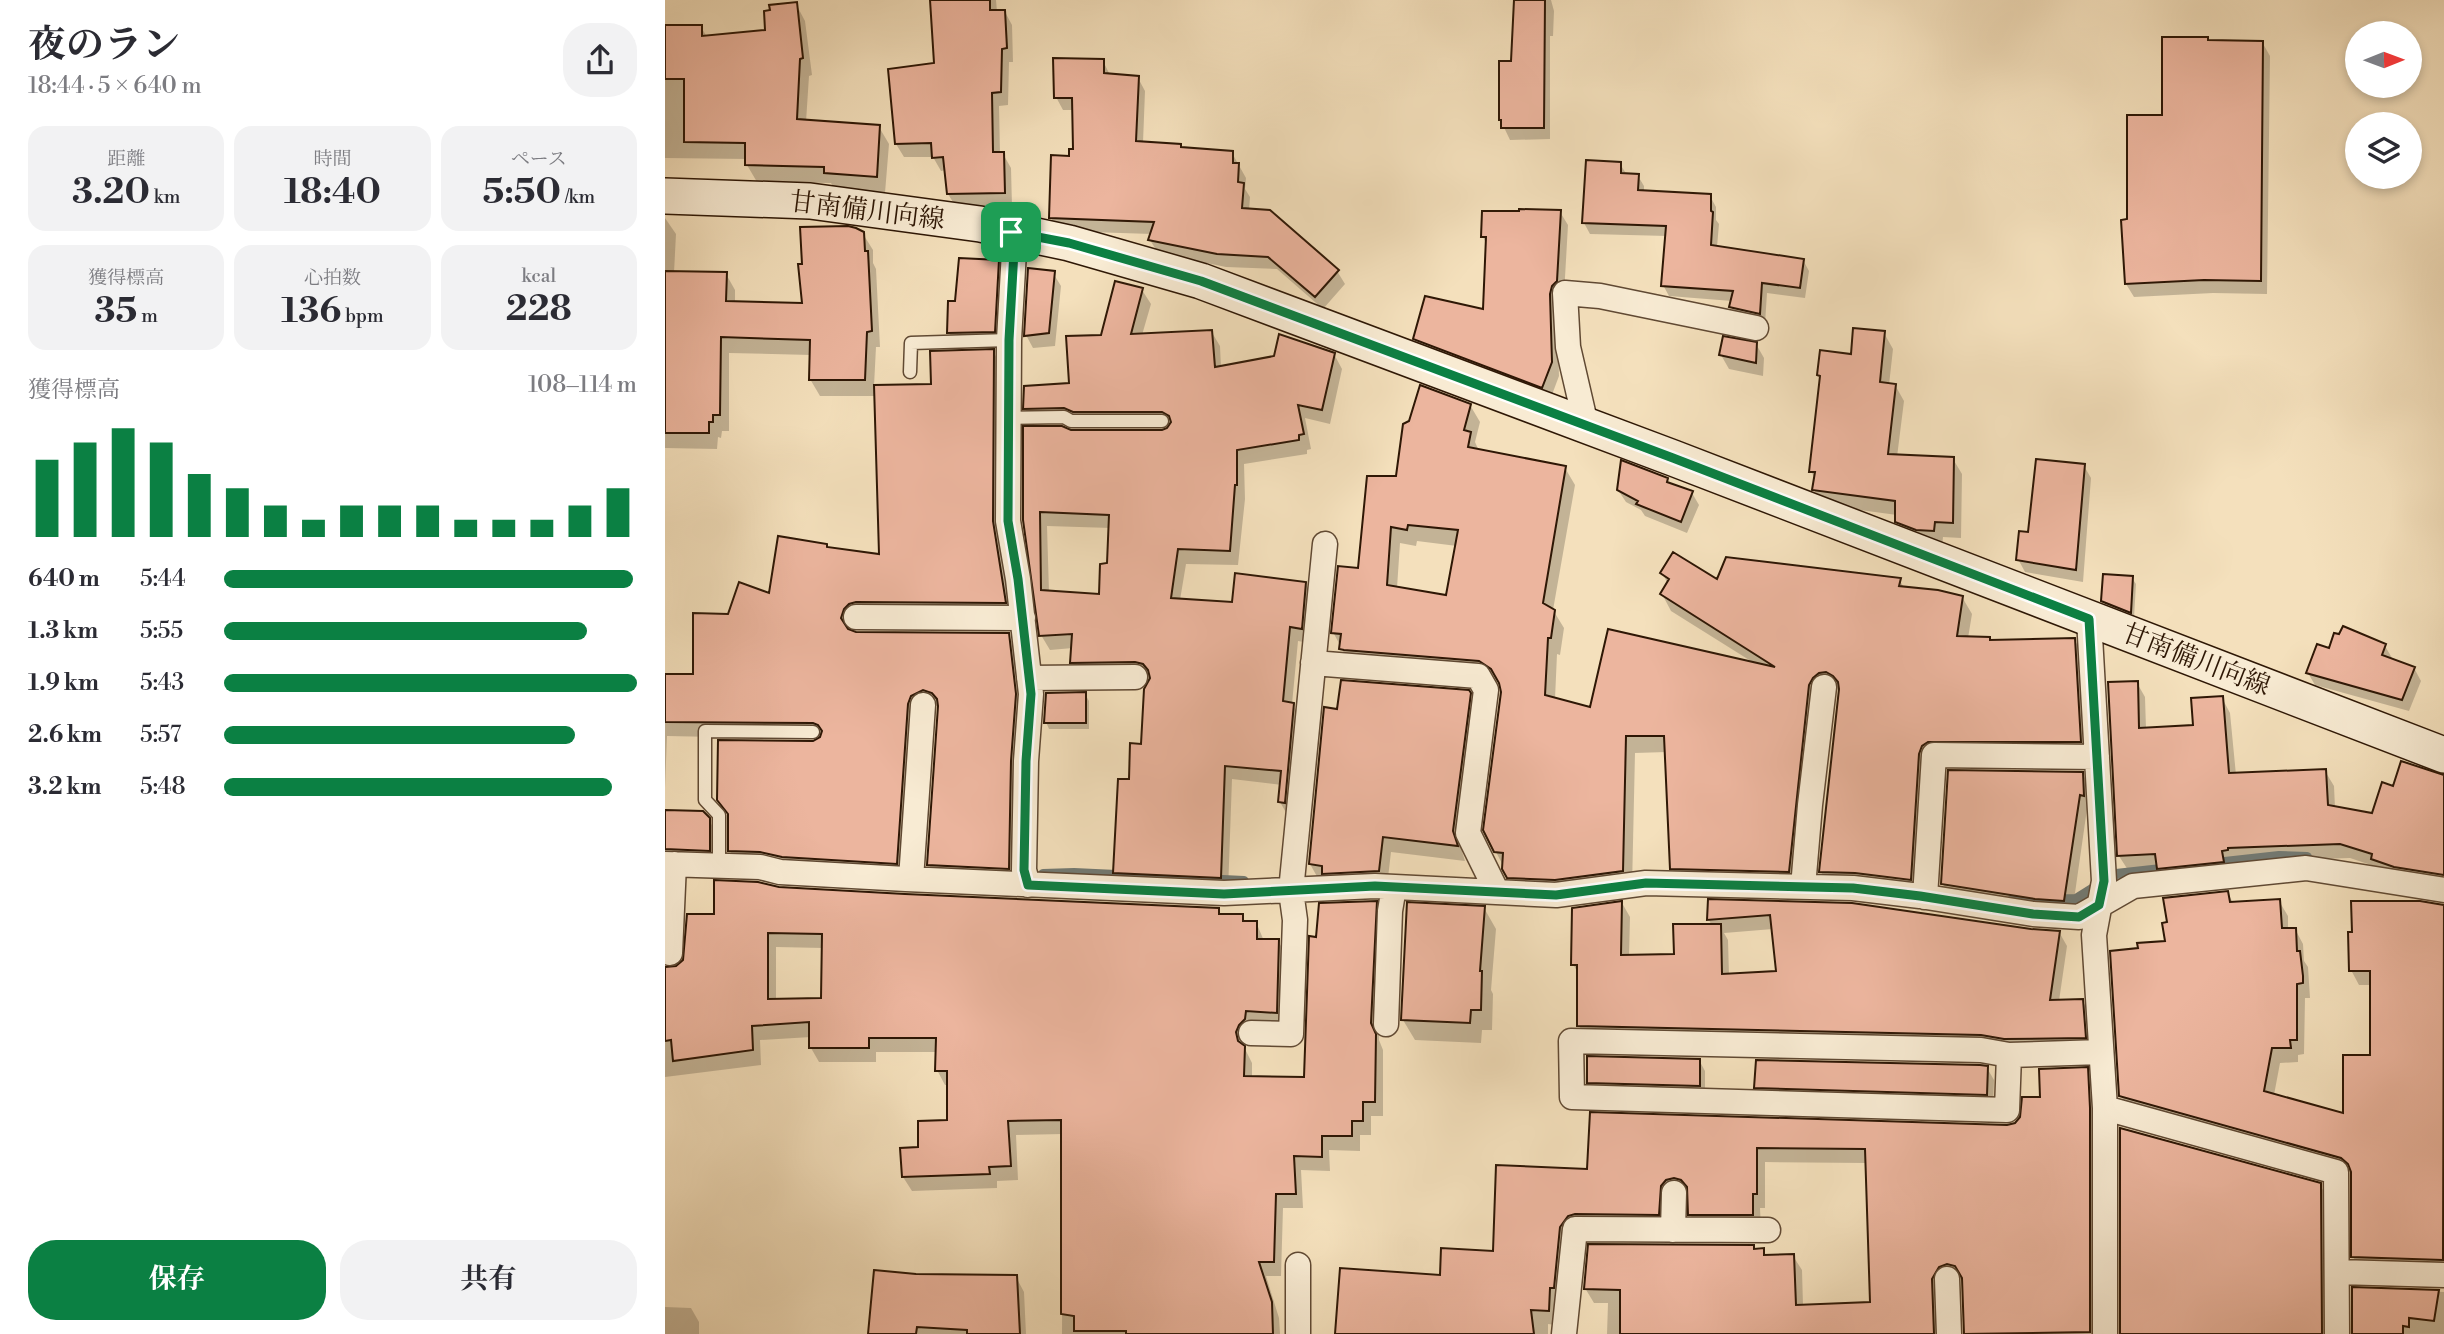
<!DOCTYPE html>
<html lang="ja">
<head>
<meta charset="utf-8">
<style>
  body { margin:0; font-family:"Libre Bodoni","Noto Serif JP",serif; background:#f2f2f3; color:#2b2b33; height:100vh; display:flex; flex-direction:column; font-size:26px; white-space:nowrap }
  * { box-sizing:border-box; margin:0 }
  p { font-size:23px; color:#7c7c81 }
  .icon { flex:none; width:38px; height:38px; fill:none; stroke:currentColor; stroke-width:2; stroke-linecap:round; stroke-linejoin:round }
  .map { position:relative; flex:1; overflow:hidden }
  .sheet { display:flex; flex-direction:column; background:#fff; width:665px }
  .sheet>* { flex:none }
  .needle { width:46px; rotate:89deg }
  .tools { position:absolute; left:1680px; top:21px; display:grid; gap:14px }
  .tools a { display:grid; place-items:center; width:77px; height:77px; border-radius:50%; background:#fff; box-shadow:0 4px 10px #0003; font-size:35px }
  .pin { position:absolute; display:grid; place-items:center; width:60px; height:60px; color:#fff; margin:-30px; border-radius:14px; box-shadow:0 4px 10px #0006 }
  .round { display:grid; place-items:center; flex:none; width:74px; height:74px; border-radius:28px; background:#f2f2f3 }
  .head { display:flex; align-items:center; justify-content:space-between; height:119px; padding:0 28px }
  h1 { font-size:38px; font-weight:700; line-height:52px }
  .stats { display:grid; grid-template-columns:repeat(3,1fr); gap:10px; height:119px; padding:7px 28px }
  .stats div { display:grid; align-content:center; border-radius:18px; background:#f2f2f3; text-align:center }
  .stats b { font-size:35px; font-weight:700 }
  .stats small { font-size:19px; font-weight:400 }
  .stats p { font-size:19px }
  .chart { height:196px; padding:14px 28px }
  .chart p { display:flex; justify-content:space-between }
  .chart svg { width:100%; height:126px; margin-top:7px; stroke:#0b8043; stroke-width:6 }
  .button { display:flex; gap:14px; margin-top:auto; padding:14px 28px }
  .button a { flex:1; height:80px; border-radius:28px; background:#0b8043; color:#fff; font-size:28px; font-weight:700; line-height:80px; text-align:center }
  .button a+a { background:#f2f2f3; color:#2b2b33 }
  ul { padding:0 28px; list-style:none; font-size:23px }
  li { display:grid; grid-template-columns:112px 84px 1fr; align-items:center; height:52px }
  li i { height:18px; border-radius:9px; background:#0b8043 }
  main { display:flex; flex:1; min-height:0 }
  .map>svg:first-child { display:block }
</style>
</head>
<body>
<main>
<section class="sheet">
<div class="head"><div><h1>夜のラン</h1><p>18:44 · 5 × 640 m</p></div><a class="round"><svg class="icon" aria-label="share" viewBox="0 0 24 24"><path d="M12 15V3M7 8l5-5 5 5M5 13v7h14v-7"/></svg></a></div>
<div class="stats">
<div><p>距離</p><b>3.20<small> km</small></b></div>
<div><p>時間</p><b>18:40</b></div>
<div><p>ペース</p><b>5:50<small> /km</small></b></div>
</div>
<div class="stats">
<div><p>獲得標高</p><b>35<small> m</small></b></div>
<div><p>心拍数</p><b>136<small> bpm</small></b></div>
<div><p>kcal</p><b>228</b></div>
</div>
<div class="chart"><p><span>獲得標高</span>108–114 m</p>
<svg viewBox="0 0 160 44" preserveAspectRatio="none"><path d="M5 44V17M15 44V11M25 44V6M35 44V11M45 44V22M55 44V27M65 44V33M75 44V38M85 44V33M95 44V33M105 44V33M115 44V38M125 44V38M135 44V38M145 44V33M155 44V27"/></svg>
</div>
<ul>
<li><b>640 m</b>5:44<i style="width:99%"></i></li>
<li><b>1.3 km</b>5:55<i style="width:88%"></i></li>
<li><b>1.9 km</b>5:43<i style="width:100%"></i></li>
<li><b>2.6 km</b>5:57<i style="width:85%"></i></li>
<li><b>3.2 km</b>5:48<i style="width:94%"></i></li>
</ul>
<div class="button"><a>保存</a><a>共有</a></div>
</section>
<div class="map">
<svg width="1779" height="1334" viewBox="0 0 1779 1334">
  <rect width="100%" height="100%" fill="#f4e0bc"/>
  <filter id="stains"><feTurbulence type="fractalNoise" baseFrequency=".00286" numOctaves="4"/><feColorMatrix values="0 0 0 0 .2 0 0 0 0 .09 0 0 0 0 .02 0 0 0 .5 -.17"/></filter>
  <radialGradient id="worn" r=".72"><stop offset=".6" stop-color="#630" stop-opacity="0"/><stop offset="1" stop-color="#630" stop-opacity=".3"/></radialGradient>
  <!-- shadow -->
  <path fill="#0003" fill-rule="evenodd" d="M266,0h65l1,12h8l7,13 1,37h-4l-1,43 -9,1 1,48h3l8,14 1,38 -56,1 -8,-13 -2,-24 -5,1 -8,-14h-29l-8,-13 40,-79z
    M851,0h35l3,11 -1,25h-3v103l-40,1 -10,-21 13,-56z
    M131,4l9,17 7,54 -3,1 -3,46 73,5 10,17 -4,49 -50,-3 -4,-7 -74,-1 -10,-17v-6l-82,-1v-131h36l6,10 60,-6z
    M1543,42h54l8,14 -3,238 -54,-1 -79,4 -8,-13 2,-63z
    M438,61l7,14 28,3 7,13 -2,52 37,3 2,3 50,4 14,25 -1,11 5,8 -1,13 88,61 8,13 -22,25 -46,-40 -51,-2 -68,-14 -8,-13 2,-6 -94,-3 -7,-13 24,-68 -1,-40h-11l-7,-13z
    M955,164l7,11 11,1 6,10v6l66,4 6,11v13l3,4 -2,23 86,13 6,11 -4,27 -38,-5 -2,31 -28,-6 -6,-11 1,-6 -63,-5 -6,-11 4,-49 -77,-2 -6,-11z
    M895,212l8,13 -4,70 -7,13 2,68 -9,24 -128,-48 -7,-13 69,-28 3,-66 -4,-8z
    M0,218l11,16 -2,39 52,1 9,16v13l69,2 59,-71 10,16v13l3,6 4,78h-4l-2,39 58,-1 61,-34 8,15 12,251 -162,7 -2,8 7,2 152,1 9,14 6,61 -6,173 -80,-4 -8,-14 11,-158 -8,-3 -27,174 -167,-13 -8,-14 -1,-34 -10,-17 101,-61 -153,-3 -2,52v-113l29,1 36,-60 40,-21 56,-50 2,4 53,7 -4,-160h-57l-10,-17 1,-24 -82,-2v78h-7l-1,7 -3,-1 -1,12 -52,-1z
    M333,262l8,14 -4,69 -45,2 -8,-14 8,-30z
    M388,273l8,13 -6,60 -22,2 -7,-13z
    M477,290l9,14 -9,31 69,-4 9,15 1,22 113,-14 8,15 -12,55 -25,-6 6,31 -4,1v4l-63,10 1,35 -7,66 -52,-1 -6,36 53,4 72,-21 9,15 -5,45 -11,-2 -6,63 10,15 -14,97 -8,-14 2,-17 -50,-6 -4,113 -104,-5 -9,-14 15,-92 12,-35 9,-66 -6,-4 -65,1 -8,-15 1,-14 -23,2 -9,-15 -16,-115 46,-89h92l8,-5h-88l-10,-4 -39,1 -9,-14 46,-24 32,-49zM382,526l64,2 -2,37 -9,30 -51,-3z
    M1219,333l9,16 -4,36h6l9,16 -7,56 56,2 9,15 -1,64 -18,-1 -1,9 -36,-9 -9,-15v-7l-74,-10 -9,-15 1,-11 -4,-8 10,-92 -2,-4z
    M1091,344l8,14 -1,18 -34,-7 -8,-14z
    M805,405l10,17 -5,20 4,9 86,17 10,17 -22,125 11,18 -4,27 -3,-1 -2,45 36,10 163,-46 -83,-52 -9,-17 6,-10 -6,-11 56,9 181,-3 5,9 58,9 10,17 -4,24 22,3 84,-2 10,17 6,102 -145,-1 -25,139 -89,-7 -10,-17 19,-181 -4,-2 -38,199 -116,-3 -10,-17 -5,-116 -32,1 -3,135 -114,6 -22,-42 5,-168 -11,-6 -139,-12 -18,-34 64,-155zM752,541l40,5 -10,51 -50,-9 3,-45 16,3z
    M1419,466l7,12 -8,104 -58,-10 -7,-13 12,-25z
    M1002,480l3,5 22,8 7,12 -12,28 -42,-17 -4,-6 -15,-8 -8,-12z
    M1467,578l4,6 -2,34 -27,-10 -4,-7z
    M1720,646l7,12 -1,2 23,8 7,13 -12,30 -94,-26 -7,-12 22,-23z
    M1472,683l8,14 1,32 49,-3 27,-28 8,15 6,62 89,-4 9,15 1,22 38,7 21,-27 8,-25 42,14v111l-63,-14 -4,-7 -27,-9 -114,4v3l-68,18 -9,-14 -31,1 -9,-14z
    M803,692l11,18 -18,138 4,13 -74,-9 -4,34 -68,-6 -9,-16z
    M420,694l4,7v28h-40l-3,-7z
    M1417,773l8,14 1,22h-4l-15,105 -122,-16 -7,-14z
    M0,812l44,8 8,14v30l-52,-5z
    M114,889l439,20 4,7h20l4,7 10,-1 8,19h14l9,15 -3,71 -38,13 -2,7 8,16v15h54l12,-139 58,-36 8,14 -5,123 4,10v66h-12v19h-11v16l-31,-1 1,21 -29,-1 2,38h-20l-2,68h-15l13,42 1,16h-218l1,-200 -47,1 2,45 -21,1v7l-85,3 -9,-14 17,-29 29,-26v-37h-4l-8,-15v-18h-61v10h-57l-8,-14v-11l-51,3 1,25 -96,12v-109l5,2 13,-7 33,-47zM111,947l47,1 -1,52h-46z
    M1563,893l5,10 46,-2 9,15v14l7,-1 8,15 1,17 4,6 2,31h-5l-1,56 -6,1v7l-18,1 -6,32 71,20 27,-58 -1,-72h-12l-8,-15 93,-64v369l-82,-3 -9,-15v-83l-2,-2 -222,-61 -8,-15 19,-146 27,-7z
    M1045,901l349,31 8,14 -8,55 23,-1 8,14 3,37 -506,-11 -8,-14v-51l-6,-11 49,-61 8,14 -1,39h47l36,-30 -3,-6zM1108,929l5,44 -49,3 -1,-36 -4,-7z
    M819,908l12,21 -5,61 2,4 -1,36h-10l-1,13 -66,-3 -12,-20z
    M1034,1060l6,11v25l-110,-3 -7,-11z
    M1322,1068l7,12 -1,26 -230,-6 -7,-13z
    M1422,1069l8,15 3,250h-132l-2,-54 -8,-2 -15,56h-334l1,-31h-14l-9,-15 168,-41 2,3h8l4,7 26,-1 9,14 1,36 69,-3 -5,-140 -102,-1v46h-5l1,21h-63l-8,-15 -1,-20 -6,-2 -17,37 -82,-1 -28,97 -8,-1v10h-211l104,-57 54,-24 94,-82 3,-57 415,13 8,-3 27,-26z
    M1655,1185l9,15v134h-207z
    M251,1275l100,2 8,15 2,42h-157z
    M1688,1289l91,3v42h-92z
    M0,1307l26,1 8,14v12h-34z"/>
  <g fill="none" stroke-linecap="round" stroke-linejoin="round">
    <!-- stream -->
    <path stroke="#727972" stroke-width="10" d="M378,874l31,-1 170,8
      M1347,900l64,-1 40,-25 163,-18 28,1"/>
  </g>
  <!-- building -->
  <path fill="#ecb59e" stroke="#2e1705" stroke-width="2" fill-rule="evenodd" d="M265,0h60v10h15l2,38 -5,1 -1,43 -9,1 1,59h11l1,41 -58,1 -4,-37 -11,1 -1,-15 -36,1 -7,-75 46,-6z
    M849,0h31l-1,128h-43v-8h-2v-59h12z
    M132,2l6,56 -3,1 -3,60 83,6 -3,52 -53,-4v-6l-79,-2v-22l-61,-1v-63h-19v-54h37v11l63,-6 -1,-19 6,-1 -1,-5z
    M1497,37h46v3l55,1 -2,240 -57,-1 -79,4 -4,-64 6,-1v-104h35z
    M388,58l51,1v14l35,3 -3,65 45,3v3l52,4v12h6l-1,19 6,1 -2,25 28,2 69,60 -24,27 -47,-40 -51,-3 -69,-14 6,-18 -105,-4 2,-63 18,1v-7h4l-1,-51h-18z
    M921,160l35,2v11l18,1 -1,16 73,4v17l2,1 -2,33 93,14 -4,29 -38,-5 -2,31 -31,-7 4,-16 -72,-5 5,-60 -84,-3z
    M854,209l42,1 -4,71 -5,5 -2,8 2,68 -10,26 -129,-49 12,-43 58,13 3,-72h-5l1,-26h37z
    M183,226l8,2 8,4 1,19h3l4,80 -5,1 -2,48h-56l1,-40 -89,-3 -1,78h-7v7h-4v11h-44v-162l62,1 -1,29 76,2 -4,-39h4l-2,-37z
    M294,258l40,2 -4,72 -48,1 1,-32h7z
    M363,268l27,3 -6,62 -25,3z
    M450,281l28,7 -12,46 81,-4 3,37 59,-11 5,-22 56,19 -13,57 -24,-5 6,29 -5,1v5l-62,10v35h-2l-5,66 -52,-2 -7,49 61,4 3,-29 71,9 -4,47 -12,-2 -7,74 11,2 -9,100 -7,-1 3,-31 -56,-5 -4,112 -108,-5 5,-94h11l1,-36 11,1 3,-55 6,-11 -2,-8 -5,-6 -8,-2 -65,1 2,-29 -33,2 -16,-116v-94h39l9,4h91l5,-2 4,-6 -2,-6 -7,-4h-89l-9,-4 -41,1 1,-23 45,-3 -3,-47 35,-1zM375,512l69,3 -2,48 -7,1 -1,30 -58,-4z
    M1188,328l32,3 -5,51 16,2 -8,70 66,3 -1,66 -18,-1 -1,9 -18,-1 -21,-8v-21l-83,-11 3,-18h-6l11,-96 -3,-1 3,-25 31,4z
    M1058,336l34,6 -1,21 -37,-8z
    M329,349l-1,172 13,82 -150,-1 -7,2 -5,5 -3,9 7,11 8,3 153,1 7,61 -5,67 -2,108 -82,-4 11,-159 -1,-7 -5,-6 -9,-3 -12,6 -3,8 -11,160 -115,-7 -22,-5 -32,-1v-37l-11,-14 1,-60 95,1 7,-4 2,-6 -4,-6 -5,-2 -148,-1v-48h28v-61l35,1 11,-32 30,11 9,-57 49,8v3l52,7 -5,-169 57,-1 -1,-33z
    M755,385l51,19 -7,26 7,2 -3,15 98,19 -23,137 12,7 -4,28h-3l-3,57 45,12 18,-78 167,38 -115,-73 9,-15 -9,-6 13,-21 44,27 9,-22 175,21 -2,8 39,4 25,6 -6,40 33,1v3l85,-2 6,104h-153l-6,4 -3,8 -8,126 -56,-7 -36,-1 20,-183 -1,-7 -5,-6 -7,-4 -7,1 -6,5 -4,7 -20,187 -119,-3 -6,-133h-38l-3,135 -68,9 -48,-2 -5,-9 1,-16 -9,-1 -11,-22 18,-138 -2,-9 -8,-14 -12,-8 -135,-11 -5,-1 2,-15 -10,-1 7,-67 20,2 9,-92h29l7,-52 6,-3zM743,525l50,5 -12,65 -59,-10 4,-58 16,3z
    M1371,459l49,5 -9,106 -60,-10 3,-29 9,1z
    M956,460l47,18 -1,4 26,9 -12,31 -45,-18 2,-3 -21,-11z
    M1438,574l30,2 -2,37 -30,-12z
    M1678,626l43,18 -4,11 33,12 -13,33 -96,-27 11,-29 12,4 5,-15 5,1z
    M676,680l128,10 2,3 -18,138 5,15 -75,-9 -4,34 -57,3v-8l-13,-2 15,-157 13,2z
    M1473,681l1,47 54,-3 -2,-27 32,-2 6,77 97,-4 2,36 44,8 10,-31 11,4 8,-25 43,14v100l-50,-8 -23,-8 1,-5 -32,-10 -112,4v2l-6,1 2,11 -67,7 -2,-15 -38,2 -9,-174z
    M421,692v31h-42l2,-30z
    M1283,770l135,2 1,24 -4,-1 -16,106 -29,-2 -94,-15z
    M0,810l38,1 7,7v33l-45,-2z
    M49,880l44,2 21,5 126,7 314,14v6h24v7h14v18h22l-2,74 -31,-2 -1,8 -6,6 -3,7 2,9 7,5 -1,30 60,1 5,-141 7,1 3,-34 58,-2 -6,122 5,11 -1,68h-12v19h-11v15h-30v21l-28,-1 2,38h-20l-2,68h-15l13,40 1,32h-147v-3h-52v-15l-13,-2v-194l-53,1 3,45 -22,1 1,7 -88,3 -2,-29 18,-1v-26l29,-1v-49h-12l1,-33h-67v10h-60v-26l-57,4 1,24 -80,11 -2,-21 -6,1v-74l11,-1 7,-6 4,-46h27zM103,933l54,1 -1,64 -53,1z
    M1563,891l2,11 50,-3 2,29h14l1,23h3l3,25v7l-6,1v56h-7l1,8h-19l-8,43 79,22v-58h27v-84h-21l-1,-39h4l-1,-31h69l24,4 -1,355 -92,-3v-85l-3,-8 -7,-6 -222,-62 -9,-145 28,-3 -1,-5 28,-2 -3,-18 5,-1 -4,-24z
    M1043,899l144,4 179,26 29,2 -10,69 33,-1 3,39 -82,1 -23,-4 -404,-9v-61h-6l1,-57 50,-7 -1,54 53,-1 -1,-30h48l1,50 54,-3 -6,-56 -63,5z
    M742,902l78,4 -5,65h2l-1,39h-10l-1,13 -69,-3z
    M922,1056l113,3v27l-113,-3z
    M1091,1060l224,5 8,1 -1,29 -233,-7z
    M1423,1067l2,41v224l-126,2 -2,-56 -7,-12 -8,-2 -8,3 -7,12 2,55h-314v-44l-36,-1 4,-45 166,1v4l10,-1v7l30,-1 2,51 74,-3 -5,-153 -108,-1v46h-4v21h-65l-1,-28 -6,-7 -7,-2 -8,2 -5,6 -2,29 -84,-1 -7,2 -8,11 -6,61h-4l-1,23 -18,-1 3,24h-199l5,-66 100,7 1,-27 52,3 3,-86 91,4 3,-57 417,13 8,-2 5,-6 2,-20h18l-1,-28z
    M1455,1128l201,55 1,151h-202z
    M209,1270l42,4 101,1 3,59h-53v-4l-50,-3 -1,7h-48z
    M1687,1287l87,3 -5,31 -25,-3v9l-6,-1v8h-51z"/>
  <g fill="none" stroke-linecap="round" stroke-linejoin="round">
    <!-- lane casing -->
    <g stroke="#604933" stroke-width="15">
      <path id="lane" d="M245,372l1,-29 98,-3
        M344,418l55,-1 7,4h91
        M54,865v-50l-14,-15v-69l108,1"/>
    </g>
    <!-- street casing -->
    <g stroke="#604933" stroke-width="27">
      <path id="street" d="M346,232l3,19 -5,89 -1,181 10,58 13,115 -5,67 -2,109 4,15
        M921,425l-18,-78 -3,-54 35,3 156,32
        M191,617l167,1
        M1424,619l15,262 -10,54 11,173v226
        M648,663l165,13 8,14 -18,143 29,59
        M364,678l106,-1
        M0,864l95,3 20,5 126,7 318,14 151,-7 181,9 90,-12 207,5 67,8 113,18 46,3 54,-31 173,-18 138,22
        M246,879l12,-174
        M1138,887l7,-82 14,-118
        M1260,897l9,-142 163,2
        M5,953l4,-89
        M721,1024l4,-113 4,-24
        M586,1033l40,1 4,-114 -4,-29 34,-347
        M1344,1055l-2,55 -435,-13 -1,-56 410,9 28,5 92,-3
        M1440,1108l231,64 1,162
        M1008,1230l1,-37
        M1673,1272l106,3
        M1282,1279l2,55
        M633,1334v-69
        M899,1334l11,-105 193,1"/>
    </g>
    <!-- secondary casing -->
    <g stroke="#2e1705" stroke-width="38">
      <path id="secondary" d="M0,196l145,5 170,23 89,19 132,38 472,177 771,297"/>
    </g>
    <!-- lane -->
    <use href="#lane" stroke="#f8ebd3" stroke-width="12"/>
    <!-- street -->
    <use href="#street" stroke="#f8ebd3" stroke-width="24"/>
    <!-- secondary -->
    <use href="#secondary" stroke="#f8ebd3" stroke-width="35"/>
  </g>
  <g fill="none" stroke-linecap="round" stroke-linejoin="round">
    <!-- route casing -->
    <g stroke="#fff" stroke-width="14">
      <path id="route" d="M346,232l58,11 132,38 472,177 416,161 15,262 -5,24 -20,12 -46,-3 -113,-18 -67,-8 -207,-5 -90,12 -181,-9 -151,8 -196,-9 -4,-15 2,-109 5,-67 -13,-115 -10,-58 1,-181 5,-89z"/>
    </g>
    <!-- route -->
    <use href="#route" stroke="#0b8043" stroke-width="9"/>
  </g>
  <g text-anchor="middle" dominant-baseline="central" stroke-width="6" stroke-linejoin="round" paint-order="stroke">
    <!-- street labels -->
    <g font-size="26" fill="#2e1705" stroke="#f8ebd3">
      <text transform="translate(202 211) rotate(7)">甘南備川向線</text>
      <text transform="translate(1531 660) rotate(21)">甘南備川向線</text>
    </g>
  </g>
  <rect width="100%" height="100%" filter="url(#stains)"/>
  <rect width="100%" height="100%" fill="url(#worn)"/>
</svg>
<div class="tools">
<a><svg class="needle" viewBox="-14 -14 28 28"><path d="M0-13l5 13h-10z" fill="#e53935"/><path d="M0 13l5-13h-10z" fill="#7c7c81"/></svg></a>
<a><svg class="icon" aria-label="layers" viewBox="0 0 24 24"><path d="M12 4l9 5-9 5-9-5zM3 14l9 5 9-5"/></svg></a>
</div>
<div class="pin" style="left:346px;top:232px;background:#1e9e55"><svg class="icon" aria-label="arrive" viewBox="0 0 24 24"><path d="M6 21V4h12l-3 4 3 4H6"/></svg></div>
</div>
</main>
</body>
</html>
